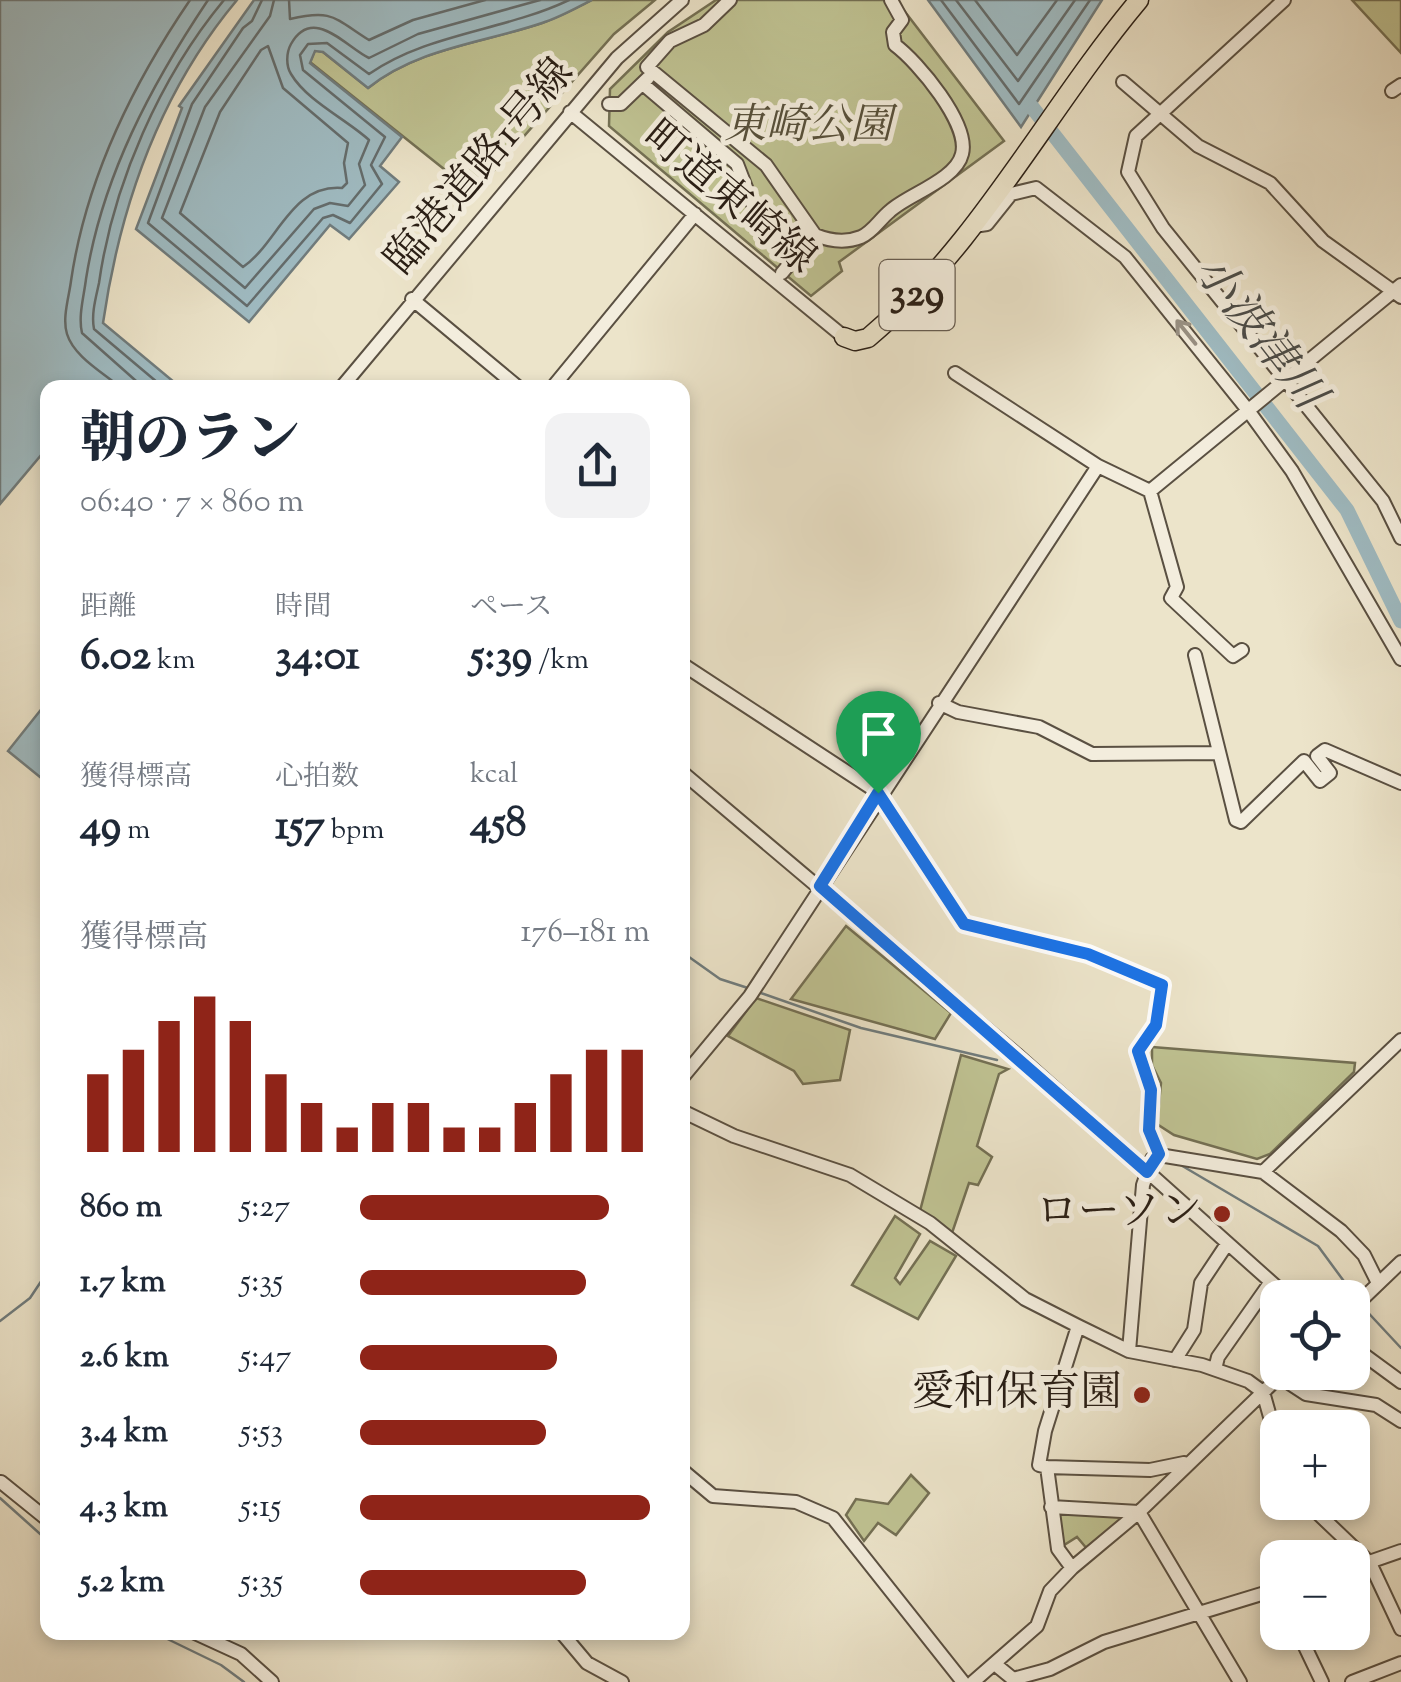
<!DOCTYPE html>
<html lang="ja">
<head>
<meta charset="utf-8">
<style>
  body { margin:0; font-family:"Sorts Mill Goudy","Noto Serif JP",serif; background:#f2f2f3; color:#1f2937; height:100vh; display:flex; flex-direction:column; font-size:38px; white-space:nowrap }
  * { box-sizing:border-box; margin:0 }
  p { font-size:32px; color:#747a83 }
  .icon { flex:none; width:55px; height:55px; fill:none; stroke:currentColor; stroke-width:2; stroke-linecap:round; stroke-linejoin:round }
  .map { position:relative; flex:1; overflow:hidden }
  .side { position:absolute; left:40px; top:380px; width:650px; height:1260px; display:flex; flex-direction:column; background:#fff; border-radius:20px; box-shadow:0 5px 15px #0003 }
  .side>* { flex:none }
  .buttons { position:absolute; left:1260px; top:1280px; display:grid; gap:20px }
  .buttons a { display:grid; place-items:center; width:110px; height:110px; border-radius:20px; background:#fff; box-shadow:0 5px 15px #0003; font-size:50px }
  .pin { position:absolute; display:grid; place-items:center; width:85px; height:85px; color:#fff; margin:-102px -42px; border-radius:50% 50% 50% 0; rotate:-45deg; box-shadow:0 0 10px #0007 }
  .pin .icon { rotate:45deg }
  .round { display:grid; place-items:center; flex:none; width:105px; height:105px; border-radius:20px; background:#f2f2f3 }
  .summary { display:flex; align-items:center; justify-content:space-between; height:170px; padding:0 40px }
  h1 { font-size:55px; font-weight:800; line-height:75px }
  .metrics { display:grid; grid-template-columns:repeat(3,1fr); gap:15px; height:170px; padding:10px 40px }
  .metrics div { display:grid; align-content:center }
  .metrics b { font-size:42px; font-weight:800 }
  .metrics small { font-size:28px; font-weight:400 }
  .metrics p { font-size:28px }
  .chart { height:280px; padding:20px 40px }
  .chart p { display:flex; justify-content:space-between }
  .chart svg { width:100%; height:180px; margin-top:10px; stroke:#8f2418; stroke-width:6 }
  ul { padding:0 40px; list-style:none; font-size:32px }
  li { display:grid; grid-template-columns:160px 120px 1fr; align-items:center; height:75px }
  li i { height:25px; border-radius:12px; background:#8f2418 }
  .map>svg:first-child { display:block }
</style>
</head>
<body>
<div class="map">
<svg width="1401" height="1682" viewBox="0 0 1401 1682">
  <rect width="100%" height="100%" fill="#ece4ca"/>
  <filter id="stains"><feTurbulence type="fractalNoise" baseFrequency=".002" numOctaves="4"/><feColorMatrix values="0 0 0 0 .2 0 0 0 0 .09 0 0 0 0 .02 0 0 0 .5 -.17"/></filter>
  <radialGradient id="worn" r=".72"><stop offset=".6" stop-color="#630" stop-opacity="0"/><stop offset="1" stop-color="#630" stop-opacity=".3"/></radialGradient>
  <!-- green -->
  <path fill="#bfc292" stroke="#747054" stroke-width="2.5" d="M592,0h63l-41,34 -140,159 -164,-131 5,-12 8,2 45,36c50,-40 115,-45 174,-65 17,-6 34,-15 50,-23z
    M716,0h180l108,141 -165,121 3,9 -31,25 -202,-170 1,-37 58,-57z
    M1352,0h49v53z
    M846,926l105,87 -16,26 -144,-40z
    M756,998l94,32 -10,50 -37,4 -9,-13 -66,-35z
    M1152,1047l203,16 -1,9 -84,82 -13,5 -83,-24 -17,-11 4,-41 -9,-18z
    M961,1055l47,14 -9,5 -22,72 15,11 -14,28 -9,-2 -17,50 -32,-22z
    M895,1216l25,18 -25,44 5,6 30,-43 26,15 -38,63 -66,-34z
    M911,1475l18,18 -33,42 -18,-12 -14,18 -18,-26 10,-16 32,5z
    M1053,1509l69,5 2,4 -36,32 -11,-13 -16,10z"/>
  <!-- water -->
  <path fill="#9fbbc2" stroke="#707c7d" stroke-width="2.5" d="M0,0h237c-77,92 -117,206 -134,323l77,64 -132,1 -1,60 -47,56z
    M254,0h338c-16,8 -33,18 -50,23 -59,20 -124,25 -174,65l-45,-36 -8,-1 -5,12 92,74 -22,29 19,16 -50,57 -19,-14 -81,97 -113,-93 46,-121 -3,-2z
    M928,0h174l-81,127z
    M47,702v67l-7,8 -32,-26z"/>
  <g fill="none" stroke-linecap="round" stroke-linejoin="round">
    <!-- shore -->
    <path stroke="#646c6c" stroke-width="2.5" d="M262,0l-10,21 -9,7 -51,76 -44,119 99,83 76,-88 10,-3 17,8 32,-39 -11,-19 14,-28 -82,-67 -3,-15 8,-11 19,-1 42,31c59,-41 135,-43 200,-74
      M274,0l-4,16 -65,91 -43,111 83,70 69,-79 16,-6 18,3 17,-21 -6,-21 10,-24c-23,-21 -62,-39 -78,-66 -5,-8 -5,-21 0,-30 22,-39 55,3 78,14l49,-24 122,-34
      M289,0l1,19c43,-10 44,-1 79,21l44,-20 72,-20
      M941,0l78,104 71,-104
      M956,0l62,81 57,-81
      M975,0l42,55 40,-55
      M268,46l15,42 65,55 -4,20 3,20 -5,5c-51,-4 -64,55 -99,79l-63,-54 40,-101 41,-62z
      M121,388c-17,-15 -47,-31 -54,-54 -5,-16 2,-37 4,-53 15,-103 61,-196 119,-281
      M144,388l-62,-55c-4,-17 2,-37 4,-54 16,-102 65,-194 122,-279
      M164,388l-70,-59c-3,-15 2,-32 5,-46 14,-99 61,-206 125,-283"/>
    <!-- stream -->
    <path stroke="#707c7d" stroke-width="2.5" d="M682,952l38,27 31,10
      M758,992l103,36 136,32
      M1179,1164l139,82 39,53
      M1361,1305l40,43
      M0,1321l30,-23 18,-27
      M0,1498l48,43
      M153,1632l68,33 23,17"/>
    <!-- river -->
    <path stroke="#9fbbc2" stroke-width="15" d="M1032,107l315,403 54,111"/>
    <!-- minor casing -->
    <g stroke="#5a5042" stroke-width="16">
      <path id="minor" d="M730,0l-26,25 -34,16 -23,26 119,98 49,70c15,6 31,8 46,2 12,-5 19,-18 29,-26 17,-16 66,-31 72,-57 8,-30 -44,-92 -67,-109l-2,-13 9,-12 -11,-20
        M1284,0l-148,136 -8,36 35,56 220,273 18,37
        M1123,82l75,64 72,37 53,58 78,56
        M644,85l93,79 15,39 45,38 4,9 -19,23
        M1392,91l9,-6
        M609,104h12l27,-26
        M570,112l274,225
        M974,226l13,-2 24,-30 25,-6 89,69 122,152 45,62 109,188
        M412,299l107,89
        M955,373l143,93 52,25 251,-206
        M341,388l276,-330 65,-58
        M552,388l143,-174
        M1150,491l27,96 -6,11 62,58 9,-6
        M1195,655l41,165 5,2 63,-61 16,20 10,-8 -13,-17 8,-6 76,33
        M682,664l197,129 85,131 124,30 75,31 -8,40 -17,26 13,39 -2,40 10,25
        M939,703l19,9 81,15 53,27 127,-1
        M682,772l334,282 273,244
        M682,1078l68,-82 348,-530
        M682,1111l52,25 116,39 80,48 95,76 53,27 51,25 73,14 46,16 15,11 15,53
        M1263,1172l138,-132
        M1352,1309l49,-47
        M1352,1346l49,36
        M1129,1351l14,-166 9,-26 7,-4 104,17 78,59 23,24 14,28
        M1175,1360l19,-30 7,-47 26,-39
        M1215,1369l3,-12 52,-74
        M1280,1377l26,17 70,11 25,16
        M1047,1467l103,3 34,-7
        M682,1470l31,26 83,6 37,16 130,164
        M1,1482l47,38
        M1306,1502l64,61 31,66
        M1051,1507l88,5
        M1139,1512l101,170
        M1072,1568l-14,-19 -11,-82 -8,-2 6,-34 33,-105
        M1352,1568l49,-17
        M193,1632l48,22 31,28
        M561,1632l26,31 35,19
        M1298,1632l24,50
        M996,1665l17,14 37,-10 54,-27 174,-53
        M973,1682l64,-56 13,-35 22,-23 67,-56 145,-140
        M1352,1682l49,-19"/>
    </g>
    <!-- highway casing -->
    <g stroke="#291e15" stroke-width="21">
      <path id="highway" d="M844,337l11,4 13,-3c112,-94 178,-227 271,-338"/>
    </g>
    <!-- minor -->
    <use href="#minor" stroke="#f3eddd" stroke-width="12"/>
    <!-- highway -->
    <use href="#highway" stroke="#ece4ca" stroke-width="18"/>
  </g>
  <!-- one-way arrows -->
  <defs><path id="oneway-shaft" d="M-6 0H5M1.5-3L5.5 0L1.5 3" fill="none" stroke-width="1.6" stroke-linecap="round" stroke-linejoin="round" transform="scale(2.5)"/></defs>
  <use stroke="#989083" href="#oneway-shaft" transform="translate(1186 332) rotate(-129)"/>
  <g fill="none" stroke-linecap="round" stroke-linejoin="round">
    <!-- route casing -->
    <g stroke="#fff" stroke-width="20">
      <path id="route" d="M878,793l86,131 124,30 74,31 -6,40 -18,26 13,39 -2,40 10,24 -12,18 -327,-286z"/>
    </g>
    <!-- route -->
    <use href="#route" stroke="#1a73e8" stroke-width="12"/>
  </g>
  <!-- markers -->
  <g fill="#8f2418" stroke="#f3eddd" stroke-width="4">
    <circle cx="1222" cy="1214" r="10"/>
    <circle cx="1142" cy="1395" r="10"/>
  </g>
  <g text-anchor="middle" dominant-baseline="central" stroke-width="10" stroke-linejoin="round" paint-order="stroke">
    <!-- shield labels -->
    <rect fill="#f3eddd" stroke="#665c51" stroke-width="2.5" x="879.5" y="260" width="75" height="70" rx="8"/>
    <g font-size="40" font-weight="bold" fill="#291e15">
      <text x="917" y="295">329</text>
    </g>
    <!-- park labels -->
    <g font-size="42" font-style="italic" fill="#564f3a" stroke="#f3eddd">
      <text x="808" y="128">東崎公園</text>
    </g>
    <!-- street labels -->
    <g font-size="42" fill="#291e15" stroke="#f3eddd">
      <text transform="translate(481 168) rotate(-50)">臨港道路1号線</text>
      <text transform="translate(728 199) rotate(40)">町道東崎線</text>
    </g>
    <!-- poi labels -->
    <g font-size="42" fill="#291e15" stroke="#f3eddd" text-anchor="end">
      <text x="1202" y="1214">ローソン</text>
      <text x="1122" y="1395">愛和保育園</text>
    </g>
    <!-- water labels -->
    <g font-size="45" font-style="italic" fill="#4c4d49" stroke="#f3eddd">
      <text transform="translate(1257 334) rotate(52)">小波津川</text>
    </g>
  </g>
  <rect width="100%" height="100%" filter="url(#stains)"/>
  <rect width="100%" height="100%" fill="url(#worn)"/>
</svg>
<div class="buttons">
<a><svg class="icon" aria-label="locate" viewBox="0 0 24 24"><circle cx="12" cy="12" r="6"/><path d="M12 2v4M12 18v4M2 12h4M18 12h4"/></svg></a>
<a>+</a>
<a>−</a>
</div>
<div class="pin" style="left:878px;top:793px;background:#1e9e55"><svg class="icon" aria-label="arrive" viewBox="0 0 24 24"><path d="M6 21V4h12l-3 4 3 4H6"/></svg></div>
<section class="side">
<div class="summary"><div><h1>朝のラン</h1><p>06:40 · 7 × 860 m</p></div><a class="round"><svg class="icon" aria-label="share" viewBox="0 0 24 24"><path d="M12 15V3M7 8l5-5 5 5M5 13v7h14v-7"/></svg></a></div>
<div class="metrics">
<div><p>距離</p><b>6.02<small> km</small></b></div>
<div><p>時間</p><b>34:01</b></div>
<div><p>ペース</p><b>5:39<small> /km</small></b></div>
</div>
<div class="metrics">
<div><p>獲得標高</p><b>49<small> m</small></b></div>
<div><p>心拍数</p><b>157<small> bpm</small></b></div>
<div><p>kcal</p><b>458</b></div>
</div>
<div class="chart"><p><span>獲得標高</span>176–181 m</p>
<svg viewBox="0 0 160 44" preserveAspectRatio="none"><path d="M5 44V25M15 44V19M25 44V12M35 44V6M45 44V12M55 44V25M65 44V32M75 44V38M85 44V32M95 44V32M105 44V38M115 44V38M125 44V32M135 44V25M145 44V19M155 44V19"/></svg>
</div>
<ul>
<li><b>860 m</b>5:27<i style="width:86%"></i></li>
<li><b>1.7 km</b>5:35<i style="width:78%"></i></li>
<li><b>2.6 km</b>5:47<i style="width:68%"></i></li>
<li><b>3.4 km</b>5:53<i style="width:64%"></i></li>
<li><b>4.3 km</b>5:15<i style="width:100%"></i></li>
<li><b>5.2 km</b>5:35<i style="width:78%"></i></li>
</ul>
</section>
</div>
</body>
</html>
